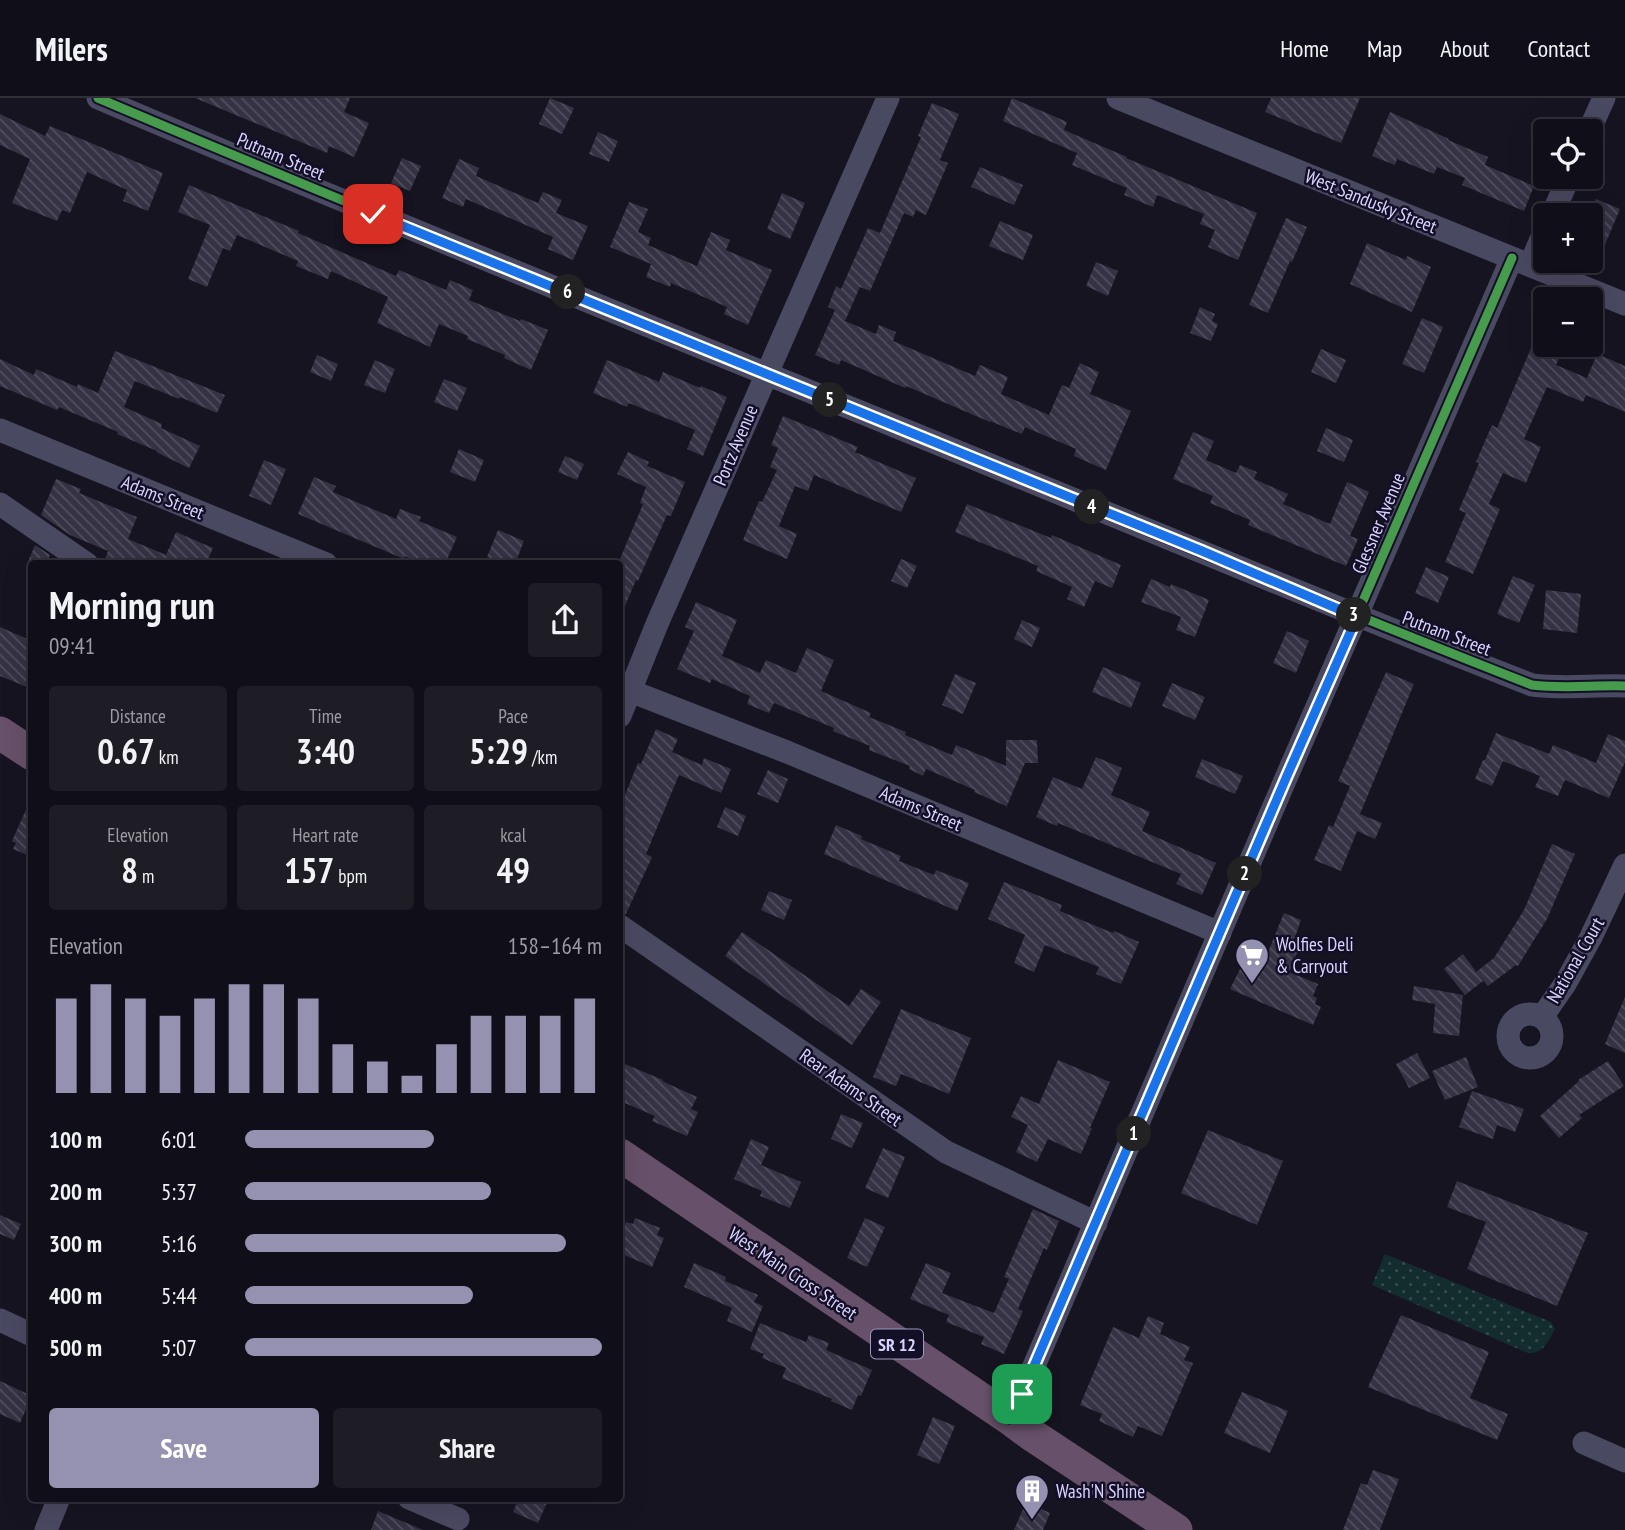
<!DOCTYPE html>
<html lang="en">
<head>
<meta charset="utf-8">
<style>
  body { margin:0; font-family:"PT Sans Narrow",sans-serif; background:#1e1d26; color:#f1f3f6; height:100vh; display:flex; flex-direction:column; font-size:26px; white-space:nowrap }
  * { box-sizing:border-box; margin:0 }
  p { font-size:23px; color:#9c9ca2 }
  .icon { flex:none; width:38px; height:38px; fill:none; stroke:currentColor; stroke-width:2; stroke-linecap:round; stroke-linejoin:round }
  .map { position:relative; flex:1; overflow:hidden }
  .side { position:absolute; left:28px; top:462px; width:595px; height:942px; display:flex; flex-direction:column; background:#100f19; border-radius:7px; box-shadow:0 7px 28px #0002,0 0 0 2px #302f38 }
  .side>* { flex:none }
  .controls { position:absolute; left:1533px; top:21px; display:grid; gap:14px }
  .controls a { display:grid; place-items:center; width:70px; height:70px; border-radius:7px; background:#100f19; box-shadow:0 7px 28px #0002,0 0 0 2px #302f38; font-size:35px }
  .pin { position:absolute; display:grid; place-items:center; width:60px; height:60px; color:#fff; margin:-30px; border-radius:14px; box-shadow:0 4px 10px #0006 }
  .km { position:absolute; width:35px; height:35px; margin:-18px; border-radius:50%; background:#222; color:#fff; font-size:19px; line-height:35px; text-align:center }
  .round { display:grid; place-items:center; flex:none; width:74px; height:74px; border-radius:7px; background:#1e1d26 }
  .head { display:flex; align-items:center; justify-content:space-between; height:119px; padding:0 21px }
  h1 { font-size:38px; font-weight:700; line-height:52px }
  .stats { display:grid; grid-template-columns:repeat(3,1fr); gap:10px; height:119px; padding:7px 21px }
  .stats div { display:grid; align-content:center; border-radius:7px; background:#1e1d26; text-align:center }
  .stats b { font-size:35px; font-weight:700 }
  .stats small { font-size:19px; font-weight:400 }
  .stats p { font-size:19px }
  .chart { height:196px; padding:14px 21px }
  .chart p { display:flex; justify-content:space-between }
  .chart svg { width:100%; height:126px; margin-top:7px; stroke:#9591b1; stroke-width:6 }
  .primary-button { display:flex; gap:14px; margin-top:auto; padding:14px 21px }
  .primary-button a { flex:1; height:80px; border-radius:7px; background:#9591b1; color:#fff; font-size:28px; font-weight:700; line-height:80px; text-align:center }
  .primary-button a+a { background:#1e1d26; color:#f1f3f6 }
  ul { padding:0 21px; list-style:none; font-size:23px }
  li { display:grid; grid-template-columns:112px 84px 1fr; align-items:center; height:52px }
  li i { height:18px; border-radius:9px; background:#9591b1 }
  header { display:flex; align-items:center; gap:42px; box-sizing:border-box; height:98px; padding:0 35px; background:#100f19; border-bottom:2px solid #302f38 }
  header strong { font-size:33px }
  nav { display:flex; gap:38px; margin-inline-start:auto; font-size:24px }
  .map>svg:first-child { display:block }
</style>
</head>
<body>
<header>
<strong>Milers</strong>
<nav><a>Home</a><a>Map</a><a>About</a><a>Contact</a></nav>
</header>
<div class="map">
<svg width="1625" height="1432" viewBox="0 0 1625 1432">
  <defs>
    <pattern id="grass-dots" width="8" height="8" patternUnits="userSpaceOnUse" patternTransform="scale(1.75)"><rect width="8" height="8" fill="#132c2d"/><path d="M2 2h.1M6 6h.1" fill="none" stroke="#354a4c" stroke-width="1.8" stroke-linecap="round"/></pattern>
    <pattern id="building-back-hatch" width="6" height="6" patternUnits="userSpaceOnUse" patternTransform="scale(1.75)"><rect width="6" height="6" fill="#343243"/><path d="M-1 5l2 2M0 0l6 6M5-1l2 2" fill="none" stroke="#514f5f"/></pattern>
  </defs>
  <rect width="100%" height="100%" fill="#161421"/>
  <!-- grass -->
  <path fill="url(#grass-dots)" d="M1385,1156l166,68 4,7c-7,12 -11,25 -27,24l-156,-68z"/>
  <!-- building -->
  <path fill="url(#building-back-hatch)" d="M195,0h155l-6,14 25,11 -15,34 -25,-11 -2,7z
    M550,0l24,10 -12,26 -23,-10z
    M1012,0l55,24 -3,8 63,27 -1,1 131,55 -19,47 -30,-13 7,-17 -15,-6 4,-10 -47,-19 -4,12 -29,-12 3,-7 -55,-23 5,-12 -74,-32z
    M1271,0h89l-19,45 -76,-31z
    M932,5l27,11 -19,46 8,3 -22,52 -10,-5 -3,7 -9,-4 -34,78 -10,-4 -15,34 31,13 3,-9 17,7 -3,9 82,35 5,-11 28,12 -7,17 48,21 13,-30 7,3 11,-25 19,9 -9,22 41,17 -25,59 -32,-14 2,-7 -51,-22 -3,7 -32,-13v1l-84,-36 -1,2 -64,-28 -2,5 -24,-10 20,-45 -7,-3 8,-21 5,3 27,-61 12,5 41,-96 -3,-1z
    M1390,14l59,27 -1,1 40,17 -3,8 49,21 -10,25 -62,-26 3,-7 -28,-11 -3,7 -37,-15 -2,6 -23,-9z
    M0,16l45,22 5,-10 113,47 -15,38 -25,-10 4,-11 -40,-18 -17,41 -8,-3 -5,11 -45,-18 18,-44 -30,-14z
    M598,34l20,9 -9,21 -20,-8z
    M402,60l19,8 -11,25 -19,-8z
    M459,61l20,9 -3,8 62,27 5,-11 19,8 -6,13 32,13 -15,34 -25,-11 5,-12 -87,-38 -3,8 -21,-9z
    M980,69l43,18 -9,20 -43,-18z
    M189,87l110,46 -1,2 98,43 3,-6 47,20 4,-10 23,10 -4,10 51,21 1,-2 27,11 -17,40 -27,-12 1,-3 -38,-16 1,-3 -29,-12 -9,23 -53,-24 11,-26 -57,-26 -3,8 -32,-13 2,-5 -61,-26 -7,16 -7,-3 -16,39 -19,-8 22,-54 -32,-13z
    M782,95l23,10 -15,36 -23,-10z
    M1596,101l24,10 -16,38 -13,-6v-30z
    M629,104l19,7 -10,23 13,6 -3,7 49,21 14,-34 19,8 -4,10 46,20 -24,55 -24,-11 3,-7 -56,-24 -1,4 -24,-10 5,-13 -41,-17z
    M1286,120l21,9 -15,35 -2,-1 -22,52 -19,-8z
    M1000,123l33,14 -10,25 -34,-14z
    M1367,145l39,17 1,-4 24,11 -19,45 -62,-28z
    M1096,164l22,9 -10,25 -22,-10z
    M1200,209l15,7 -3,7 6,3 -7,17 -21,-8z
    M1545,217v30h20l-9,20 31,13 10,-24 28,12v46l-39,-17 -3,7 -36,-15 -23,52 17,8 -15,36 -23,-10 -14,31 11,5 -27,65 -28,-12 21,-49 -7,-3 20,-47 -3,-1 16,-37 5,3z
    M1422,220l21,9 -19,46 -22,-9z
    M1321,251l25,11 -10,23 -25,-11z
    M115,253l110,44 -8,18 -37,-16 -1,2 -44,-18 -11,26 38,17 -1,4 39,18 -11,22 -33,-16 1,-1 -40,-17 1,-2 -59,-25 -2,3 -57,-24v-27l34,16 2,-6 41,18 1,-3 20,9z
    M317,257l21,9 -7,17 -21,-9z
    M375,262l20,9 -10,24 -21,-8z
    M607,262l52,22 4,-10 37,16 1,-2 26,11 -24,59 -16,-7 8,-19 -66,-27 -2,4 -34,-14z
    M444,281l23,9 -10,23 -23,-9z
    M783,318l75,31 -3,5 61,26 -15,34 -87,-37 -6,16 -13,-5 -16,40 18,8 -10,25 -44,-19 16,-39 3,1 15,-32 -7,-3 8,-19 -7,-3z
    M1326,330l27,12 -9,22 -27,-11z
    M1193,334l21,9 -8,19 30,13 4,-8 17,7 -3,7 34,15 -5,10 47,20 17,-42 22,10 -19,44 8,3 -12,27 -98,-41 2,-5 -40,-17 3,-7 -40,-17z
    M459,351l25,11 -9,22 -25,-10z
    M628,354l21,10 -2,4 38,16 -14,34 -4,-1 -29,66 -2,-1 -16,38v-59l23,-55 -3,-1 6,-16 -29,-13z
    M565,358l19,8 -7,16 -19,-8z
    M264,362l22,9 -15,36 -22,-9z
    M314,379l22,9 -3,6 63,27 4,-10 21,8 -2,4 38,16 -12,27h-24l-16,-8 -1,3 -106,-45z
    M56,381l25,10 -2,4 58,24 -9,22 38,16 10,-23 37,16 -7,16h-103l5,-13 -38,-16 -29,-20z
    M967,406l84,34 1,-3 69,30 -9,23 -17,-7 -11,26 -17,-8 5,-12 -36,-16 2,-5 -83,-34z
    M498,432l26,11 -9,23h-12l-16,-7z
    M35,447l15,10 -4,9h-19z
    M901,461l16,7 -10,22 -16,-7z
    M1426,469l23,10 -11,26 -23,-10z
    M1513,478l22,9 -16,38 -22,-9z
    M1151,481l19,8 1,-3 38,16 -14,37 -19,-7 5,-13 -40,-15z
    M1546,492l35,4 -4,39 -34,-4z
    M696,504l41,18 -15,36 38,17 6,-13 30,13 11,-25 27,12 -13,31 50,22 -2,4 37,15 -1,3 47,20 4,-10 50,21v-26h31l1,23h-13l-19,45v-2l-32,-14 1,-2 -49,-21 -3,7 -14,-7 1,-3 -41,-16 1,-4 -37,-15 1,-3 -60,-25 -5,10 -22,-9 3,-8 -38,-17 -2,4 -33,-14 17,-38 -9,-4z
    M1022,522l18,8 -8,19 -18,-8z
    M0,529l32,14v48l-32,-13z
    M1287,533l22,10 -13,32 -23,-10z
    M1103,569l38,16 -10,25 -39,-16z
    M1386,574l28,12 -54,130 22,9 -7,16 -18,-8 -16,40 -27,-11 15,-35 4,2 17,-41 -12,-5z
    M955,576l21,9 -13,31 -21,-9z
    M1172,585l33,14 -10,23 -33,-14z
    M656,631l22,10 -6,13 30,13 2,-7 27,11 -10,24 -42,-18 -33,79 6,3 -26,57 -6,-2v-116l4,1 14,-34 3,1z
    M1496,635l53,21 4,-9 43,18 12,-29 17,7v21l-16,36 -44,-18 -7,16 -23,-9 5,-11 -37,-15 -11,25 -17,-7 8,-19h2z
    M1096,659l26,11 -11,27 39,17 -8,19 74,32 -14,32 -26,-11 5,-10 -123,-51 -1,3 -21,-9 17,-40 29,12z
    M1202,661l41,17 -8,18 -40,-17z
    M768,672l20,9 -10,24 -21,-9z
    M32,698v61l-19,-8 3,-6 -4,-2z
    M725,709l21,9 -8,20 -21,-9z
    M836,727l26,11 -1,3 40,17 -2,5 35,14 2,-5 33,13 -12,28 -133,-57z
    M1552,746l23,10 -28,65 -29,47 -2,-1 -28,21 -12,-14 18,-14 30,-48z
    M1004,784l58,23 -2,6 53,22 1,-2 25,11 -18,42 -25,-10 3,-7 -54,-22 -11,27 -20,-9 11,-28 -37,-16z
    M769,793l23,9 -8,20 -23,-10z
    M1284,815l17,7 -7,20 7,3 -12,29 29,12 -5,12 4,2 -2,6 6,3 -8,18 -83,-36 17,-34 17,7z
    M742,834l107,74 12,-17 20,13 -29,43 -127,-89z
    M1463,856l20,27 -18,14 -21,-26z
    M1414,888l49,9 -4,41 -26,-3 2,-29 -23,-4z
    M1625,899v56l-20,-9z
    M901,911l70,29 -22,56 -48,-20 -5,12 -23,-9z
    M1417,955l13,25 -21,10 -13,-24z
    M1466,959l12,30 -33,13 -13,-29z
    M1058,962l52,22 -20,46h2l-11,26 -33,-15 -11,23 -21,-10 12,-27 -17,-8 10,-21 18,8z
    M1608,963l16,25 -45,29 3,3 -23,20 -19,-22 39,-35 -1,-1z
    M620,964l43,18 -1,1 35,16 -6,12 7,3 -11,24 -35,-15 3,-5 -35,-15z
    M1472,993l52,18 -9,23 -18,-7 -4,14 -34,-12z
    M841,1016l22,9 -11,25 -21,-9z
    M1208,1032l75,31 -26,64 -76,-32z
    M751,1041l18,8 -8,18 40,17 -11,26 -30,-12 2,-5 -28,-12z
    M883,1050l22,9 -17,41 -23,-10z
    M1457,1083l131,52 -31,73 -90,-37 19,-47 -39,-15z
    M1033,1111l26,12 -12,29 -3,-2 -26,61 5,2 -19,43 -23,-10 3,-7 -38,-15 3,-7 -39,-16 16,-36 25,10 -9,20 52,20 15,-34 -5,-2z
    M0,1117l21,9 -7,16 -14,-6z
    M635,1120l25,10 -3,7 7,3 -12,29 -32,-14v-26l3,1 3,-6 7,2z
    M865,1120l20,9 -18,40 -20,-9z
    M694,1165l32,14 -1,4 33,14 -4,7 9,4 -11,26 -25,-11 5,-13 -48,-21z
    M1401,1217l88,37 -19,46 38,16 -11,26 -129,-53z
    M1148,1218l16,7 -4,11 30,13 -6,13 9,3 -31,73 -24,-10 -5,11 -34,-16 3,-7 -22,-9 33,-78 26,11z
    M760,1225l46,19 3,-7 20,8 -3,7 46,20 -11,26 -3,-1 -6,15 -21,-9 1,-2 -50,-21 4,-10 -24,-10 2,-4 -14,-5z
    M0,1283l32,15 -12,27 -20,-9z
    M1242,1294l46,19 -18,42 -46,-20z
    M933,1319l22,9 -16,38 -22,-9z
    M1373,1372l26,9 -19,51h-37l18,-47 6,2z
    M519,1400h30l-11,25 -25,-11z
    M1026,1404l24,11 -7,17h-29z
    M378,1413l45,19h-52z"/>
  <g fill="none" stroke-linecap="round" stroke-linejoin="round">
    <!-- minor -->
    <path stroke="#4a4962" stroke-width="23" d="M98,0c265,113 532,220 799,329 212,86 422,175 635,258 31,4 62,0 93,1
      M1118,0l507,206
      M1589,33l15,-33
      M1552,117l17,-38
      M1530,167l15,-35
      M0,332l326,134
      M0,406l87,60
      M620,589l167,65 433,181
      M620,618l37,-92 231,-526
      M620,828l326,226 150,71
      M1508 938a22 22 0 1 1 44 0a22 22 0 1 1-44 0Z
      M1542,919l23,-33 26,-47 34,-72
      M0,1222l32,15
      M1009,1320l13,-24 264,-616 226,-520
      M1584,1345l41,18
      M409,1400l49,21
      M46,1432l13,-32"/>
    <!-- highway -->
    <path stroke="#67516a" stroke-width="33" d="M0,635l32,21
      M620,1057l389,263 23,17 144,95"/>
    <!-- cycleway casing -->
    <g stroke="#130f26" stroke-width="13">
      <path id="cycleway" d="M98,0c265,113 532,220 799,329 212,86 422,175 635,258 31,4 62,0 93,1
        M1009,1320l13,-24 264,-616 226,-520"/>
    </g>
    <!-- cycleway -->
    <use href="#cycleway" stroke="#469c4c" stroke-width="9"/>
  </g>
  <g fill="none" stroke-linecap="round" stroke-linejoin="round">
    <!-- route casing -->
    <g stroke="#fff" stroke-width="14">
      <path id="route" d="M373,116l829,337 155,66 -71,161 -264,616"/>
    </g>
    <!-- route -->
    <use href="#route" stroke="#1a73e8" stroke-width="9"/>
  </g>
  <!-- icons -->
  <defs>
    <g id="supermarket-pin" transform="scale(1.75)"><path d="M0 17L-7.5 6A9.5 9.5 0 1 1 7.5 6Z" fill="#9591b1" stroke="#130f26"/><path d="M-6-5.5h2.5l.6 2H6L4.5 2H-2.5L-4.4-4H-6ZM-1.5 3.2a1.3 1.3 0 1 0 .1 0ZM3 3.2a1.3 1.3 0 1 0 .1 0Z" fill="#fff"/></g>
    <g id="building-pin" transform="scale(1.75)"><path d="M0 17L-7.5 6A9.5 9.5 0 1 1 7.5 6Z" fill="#9591b1" stroke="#130f26"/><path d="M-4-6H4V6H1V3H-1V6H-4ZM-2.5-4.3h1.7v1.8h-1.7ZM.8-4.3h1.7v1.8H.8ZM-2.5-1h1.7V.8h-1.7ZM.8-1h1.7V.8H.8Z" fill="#fff"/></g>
  </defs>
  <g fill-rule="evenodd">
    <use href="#supermarket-pin" x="1252" y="857"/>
    <use href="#building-pin" x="1032" y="1393"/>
  </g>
  <g text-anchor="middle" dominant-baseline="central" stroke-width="5" stroke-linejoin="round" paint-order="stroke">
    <!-- shield labels -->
    <rect fill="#130f26" stroke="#9e99be" stroke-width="2" x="871" y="1231.5" width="52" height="29" rx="5"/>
    <g font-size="18" font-weight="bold" fill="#d9d4ff">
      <text x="897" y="1246">SR 12</text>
    </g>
    <!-- street labels -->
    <g font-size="19" fill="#d9d4ff" stroke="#130f26">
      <text transform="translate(281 58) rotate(23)">Putnam Street</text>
      <text transform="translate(1371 103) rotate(22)">West Sandusky Street</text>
      <text transform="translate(735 347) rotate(-67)">Portz Avenue</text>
      <text transform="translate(163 399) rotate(22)">Adams Street</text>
      <text transform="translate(1378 425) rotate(-67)">Glessner Avenue</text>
      <text transform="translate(1447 535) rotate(21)">Putnam Street</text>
      <text transform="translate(921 710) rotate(23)">Adams Street</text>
      <text transform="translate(1575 862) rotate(-60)">National Court</text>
      <text transform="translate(851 989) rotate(35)">Rear Adams Street</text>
      <text transform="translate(793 1175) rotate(34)">West Main Cross Street</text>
    </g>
    <!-- poi labels -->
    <g font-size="19" fill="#d9d4ff" stroke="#130f26" text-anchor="start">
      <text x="1276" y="846">Wolfies Deli<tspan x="1276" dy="22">&amp; Carryout</tspan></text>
      <text x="1056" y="1393">Wash'N Shine</text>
    </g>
  </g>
</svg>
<div class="controls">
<a><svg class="icon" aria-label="locate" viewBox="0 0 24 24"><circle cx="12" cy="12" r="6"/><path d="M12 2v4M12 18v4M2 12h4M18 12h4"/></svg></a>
<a>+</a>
<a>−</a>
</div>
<div class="pin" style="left:1022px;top:1296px;background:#1e9e55"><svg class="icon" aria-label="arrive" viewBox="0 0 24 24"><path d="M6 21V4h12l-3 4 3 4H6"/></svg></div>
<div class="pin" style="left:373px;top:116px;background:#d93025"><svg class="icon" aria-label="check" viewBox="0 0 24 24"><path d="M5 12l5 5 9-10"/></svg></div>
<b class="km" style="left:1134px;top:1036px">1</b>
<b class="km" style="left:1245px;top:776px">2</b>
<b class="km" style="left:1354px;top:517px">3</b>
<b class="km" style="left:1092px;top:409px">4</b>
<b class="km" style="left:830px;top:302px">5</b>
<b class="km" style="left:568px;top:194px">6</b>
<section class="side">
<div class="head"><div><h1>Morning run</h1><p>09:41</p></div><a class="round"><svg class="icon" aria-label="share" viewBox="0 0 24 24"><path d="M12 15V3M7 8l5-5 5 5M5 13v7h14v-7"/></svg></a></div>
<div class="stats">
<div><p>Distance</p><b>0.67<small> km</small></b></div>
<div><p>Time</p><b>3:40</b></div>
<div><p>Pace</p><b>5:29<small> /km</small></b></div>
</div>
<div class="stats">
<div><p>Elevation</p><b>8<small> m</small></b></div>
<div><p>Heart rate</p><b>157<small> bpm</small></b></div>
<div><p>kcal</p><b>49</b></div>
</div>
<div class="chart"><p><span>Elevation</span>158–164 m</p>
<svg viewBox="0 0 160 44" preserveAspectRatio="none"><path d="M5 44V11M15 44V6M25 44V11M35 44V17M45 44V11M55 44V6M65 44V6M75 44V11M85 44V27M95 44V33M105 44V38M115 44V27M125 44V17M135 44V17M145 44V17M155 44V11"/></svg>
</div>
<ul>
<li><b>100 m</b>6:01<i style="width:53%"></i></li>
<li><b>200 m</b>5:37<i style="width:69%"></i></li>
<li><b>300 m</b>5:16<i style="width:90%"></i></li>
<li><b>400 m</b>5:44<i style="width:64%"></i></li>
<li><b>500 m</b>5:07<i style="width:100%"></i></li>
</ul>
<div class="primary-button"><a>Save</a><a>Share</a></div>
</section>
</div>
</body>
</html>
